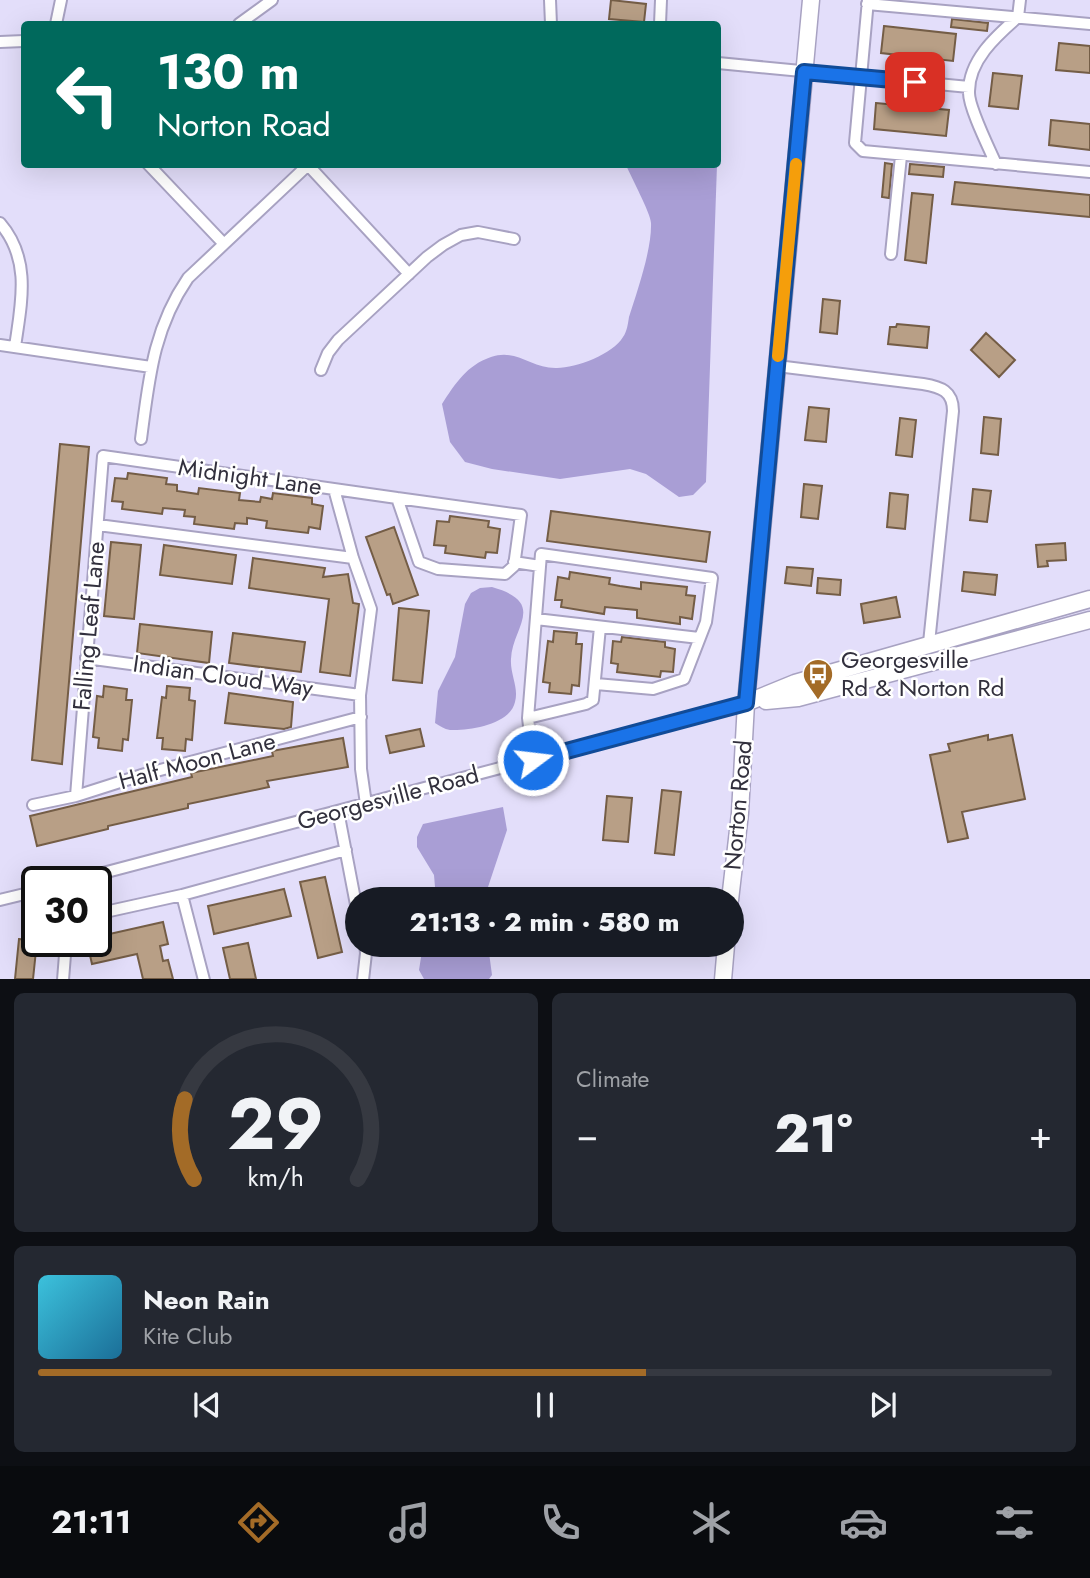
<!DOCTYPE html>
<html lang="en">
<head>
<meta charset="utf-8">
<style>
	body { margin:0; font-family:Jost,sans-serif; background:#242831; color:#f1f3f6; height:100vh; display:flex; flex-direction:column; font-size:26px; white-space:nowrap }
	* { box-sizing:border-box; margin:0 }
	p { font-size:23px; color:#9ea1a6 }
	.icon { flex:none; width:38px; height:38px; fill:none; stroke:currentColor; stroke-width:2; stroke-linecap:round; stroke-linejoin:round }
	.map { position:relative; height:979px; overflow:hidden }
	.details { display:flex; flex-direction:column; gap:14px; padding:14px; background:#0d0f14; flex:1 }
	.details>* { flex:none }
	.guide { position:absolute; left:21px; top:21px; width:700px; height:147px; border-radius:7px; box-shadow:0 7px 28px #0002; background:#00695c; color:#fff; overflow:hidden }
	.speed { position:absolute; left:21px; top:866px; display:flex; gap:14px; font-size:35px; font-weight:700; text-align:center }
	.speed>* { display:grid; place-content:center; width:91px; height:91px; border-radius:50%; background:#171b24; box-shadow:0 7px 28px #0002; line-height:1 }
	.speed .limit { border:4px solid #111; border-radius:10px; background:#fff; color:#111 }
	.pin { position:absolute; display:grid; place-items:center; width:60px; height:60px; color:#fff; margin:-30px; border-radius:14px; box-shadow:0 4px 10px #0006 }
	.me { position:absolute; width:77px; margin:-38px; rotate:75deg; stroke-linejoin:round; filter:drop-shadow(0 0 5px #0008) }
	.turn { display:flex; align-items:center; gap:24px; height:147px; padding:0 21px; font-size:32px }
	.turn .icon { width:91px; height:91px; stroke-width:2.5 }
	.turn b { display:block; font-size:49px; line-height:60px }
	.big { font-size:52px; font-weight:800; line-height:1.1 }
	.details .card { flex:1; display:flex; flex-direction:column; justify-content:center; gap:10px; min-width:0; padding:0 24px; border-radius:10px; background:#242831 }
	.details .dial { align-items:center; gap:0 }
	.dial svg { height:182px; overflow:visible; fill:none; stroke:#363941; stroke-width:7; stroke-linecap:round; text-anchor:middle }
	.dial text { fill:#f1f3f6; stroke:none }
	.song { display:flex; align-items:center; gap:21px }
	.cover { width:84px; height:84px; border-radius:10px; background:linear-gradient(135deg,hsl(190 70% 55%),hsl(200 70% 35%)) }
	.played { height:7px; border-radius:4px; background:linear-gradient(90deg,#a36b27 60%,#363941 60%) }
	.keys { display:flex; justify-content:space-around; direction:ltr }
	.heat { display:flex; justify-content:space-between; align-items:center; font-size:38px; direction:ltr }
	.details .tiles { flex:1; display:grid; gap:14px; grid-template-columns:1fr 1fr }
	.card:last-child { grid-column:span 2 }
	.trip { position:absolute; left:345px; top:887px; width:399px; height:70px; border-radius:35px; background:#171b24; box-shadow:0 7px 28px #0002; font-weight:800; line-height:70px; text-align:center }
	.dock { display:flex; height:112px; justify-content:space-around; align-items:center; background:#090b0e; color:#9ea1a6 }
	.dock .icon { width:49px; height:49px }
	.dock .current { color:#a36b27 }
	.dock b { font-size:32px; color:#f1f3f6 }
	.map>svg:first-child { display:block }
</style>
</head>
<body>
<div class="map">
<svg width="1090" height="980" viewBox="0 0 1090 980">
	<rect width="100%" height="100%" fill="#e3defa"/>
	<path fill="#a99ed5" d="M626 165H717L706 482 693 495 679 497 646 474 630 469 560 479 492 469 465 462 450 442 442 404C455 384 467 365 491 357 517 348 532 369 557 368 576 368 613 354 623 337 627 332 628 323 629 317 637 292 652 249 651 223 650 212 631 177 626 165Z
		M492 587C548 603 512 627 511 659 510 674 519 688 515 702 510 725 469 731 450 730 444 729 440 726 435 723L438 691 455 657 465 604 471 593 480 588Z
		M503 807 507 830 486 893 487 899H436L434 875 417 847V837L423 824Z
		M423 945H488L492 975 489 979H424L419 970Z"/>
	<path fill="#b89f86" stroke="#745d46" stroke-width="2" d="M611 0 646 4 644 22 609 19Z
		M952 19 988 23 987 31 951 27Z
		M884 26 956 34 953 61 881 53Z
		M1059 43 1090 46V73L1056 70Z
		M993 73 1022 76 1018 109 989 106Z
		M876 103 949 110 946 136 874 129Z
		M1051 120 1090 124V150L1049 145Z
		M885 163 892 164 889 198 882 197Z
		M910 164 944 167 943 177 909 174Z
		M955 182 1090 195V217L952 204Z
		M912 193 933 195 926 263 905 260Z
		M823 299 840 301 837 334 820 332Z
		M897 324 929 327 927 348 888 344 890 327H896Z
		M986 333 1015 360 999 377 971 350Z
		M809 407 829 409 826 442 805 440Z
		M984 417 1001 419 998 455 981 453Z
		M900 418 916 420 912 457 896 455Z
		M60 444 89 447 62 764 32 760Z
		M128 473 167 478 166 484 177 485V491L198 494 199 488 240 493 239 500 260 502 261 497 272 499 273 493 312 498V504L323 506 320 529 309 527 308 533 266 528 267 521 247 518V524L235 523 234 529 194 524 195 517 184 516 185 510 163 508 162 514 122 509 123 502 112 501 115 478 127 479Z
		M804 484 822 486 818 519 801 517Z
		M973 489 991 491 987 522 970 520Z
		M890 493 908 495 905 529 887 527Z
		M551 511 710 532 706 562 547 541Z
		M450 516 489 521 488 527 500 529 497 553 486 552 485 558 445 553 446 546 434 545 437 521 449 522Z
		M394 527 418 595 393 604 390 594 387 595 366 537Z
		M111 542 141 545 134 619 104 616Z
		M1065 543 1066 560 1047 561 1048 566 1038 567 1036 545Z
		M164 545 236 555 232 584 160 575Z
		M253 558 325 568 323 577 348 574 353 603 359 604 350 676 320 672 329 599 249 588Z
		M787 567 813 569 811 586 785 583Z
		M570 572 610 578 609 584 620 586 641 589V582L687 587 686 595 695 596 692 619 680 617V624L637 618V610L605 607 604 614 561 607 562 600H555L558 577 569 579Z
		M964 572 997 575 995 595 962 591Z
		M818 578 841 580 840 595 817 593Z
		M896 597 900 617 864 623 861 604Z
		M399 608 429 611 422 683 393 680Z
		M140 624 212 632 209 663 137 653Z
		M554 631 577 633 576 644H582L579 686 572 685 571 694 549 692 550 683 543 682 548 641 553 642Z
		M233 633 305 642 301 672 229 663Z
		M622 637 665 642V647L675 649 673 672 661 671 660 677 617 672 618 664 611 663 613 641 621 642Z
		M104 686 127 689 126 700H132L128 740 123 739 122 751 98 748 99 738 93 737 97 696 103 697Z
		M167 686 190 688 189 700 195 701 192 740 186 739 185 751 162 749 163 738H157L162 697 166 698Z
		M229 693 293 702 291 727 284 729 225 723Z
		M420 729 424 746 390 753 386 736Z
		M988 735V740L1012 735 1025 799 962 812 968 838 948 842 930 755 950 751 948 744Z
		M343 738 348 767 267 781 269 787 188 804V808L108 826V829L37 846 30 816 192 777 191 773 273 756 272 751Z
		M662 790 681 792 674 855 655 853Z
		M607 796 632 798 628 842 603 840Z
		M325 877 342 952 318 958 300 882Z
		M284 889 291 916 214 934 208 906Z
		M163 922 168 944 160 946 163 961 168 960 173 979H143L137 954 92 964 87 942H96V937Z
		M19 939 37 941 33 979H15Z
		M248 943 256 979H230L223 948Z"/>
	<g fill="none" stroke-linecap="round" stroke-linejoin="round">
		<g stroke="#a8a2c2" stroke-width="14">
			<path id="street" d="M550 0 551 24
				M868 0 855 143 863 151 1090 172
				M867 4 1090 24
				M56 24 61 0
				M239 24 272 0
				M660 24 661 0
				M0 42 24 41
				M718 63 969 87
				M148 164 224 244
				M996 164C989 148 969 108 969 93 968 61 996 36 1018 17L1020 0
				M308 165 409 274
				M0 223C32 260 21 304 15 347
				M891 254 901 156
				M0 345 151 367
				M777 366 923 384C941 387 953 391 953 411L929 643
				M321 370 328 353 338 340 427 257 443 245 461 235 478 232 514 239
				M141 439C149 379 153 329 188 278L309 164
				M334 489 353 558 371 609 360 695 361 769 366 804
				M397 498 521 515 514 566 505 574 438 569 419 562Z
				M98 525 353 558
				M514 562 540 566
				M536 619 699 638
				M86 658 360 695
				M528 718 586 704 593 700 600 627
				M533 759 528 718 541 554 712 578 706 622 684 679 653 689 596 684
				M76 796 103 456 397 498
				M33 805 76 796 145 774 361 717
				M338 811 357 910
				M69 882 746 703
				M182 895 204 980
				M0 900 37 891
				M96 914 182 895 346 850
				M63 980 66 942
				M363 980 366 953 365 945"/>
		</g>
		<g stroke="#a8a2c2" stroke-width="19">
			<path id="secondary" d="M766 701 798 698 1090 620
				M746 703 795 683 1090 599
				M730 900 740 813 746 703 811 0
				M723 980 726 945"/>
		</g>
		<use href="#street" stroke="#fff" stroke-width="10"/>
		<use href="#secondary" stroke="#fff" stroke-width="16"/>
	</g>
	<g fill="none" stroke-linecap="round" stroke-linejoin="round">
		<g stroke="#114b97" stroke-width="18">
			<path id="route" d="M533 760 746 703 804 72 915 82"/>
		</g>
		<use href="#route" stroke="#1a73e8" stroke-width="12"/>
		<path stroke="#f59e0b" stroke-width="12" d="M778 356 796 164"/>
	</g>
	<defs>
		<g id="bus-pin" transform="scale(1.575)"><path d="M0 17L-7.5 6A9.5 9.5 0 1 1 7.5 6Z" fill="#a36b27" stroke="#fff"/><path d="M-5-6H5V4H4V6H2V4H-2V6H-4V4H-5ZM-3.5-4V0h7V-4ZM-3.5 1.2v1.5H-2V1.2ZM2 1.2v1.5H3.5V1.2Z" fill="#fff"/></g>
	</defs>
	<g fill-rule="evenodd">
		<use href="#bus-pin" x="818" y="674"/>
	</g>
	<g text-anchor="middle" stroke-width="5" stroke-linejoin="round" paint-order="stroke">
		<g font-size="24" fill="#32303d" stroke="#fff">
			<text transform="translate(250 477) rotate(8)" y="8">Midnight Lane</text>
			<text transform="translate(89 626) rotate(-85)" y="8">Falling Leaf Lane</text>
			<text transform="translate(223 676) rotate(8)" y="8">Indian Cloud Way</text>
			<text transform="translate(197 761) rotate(-15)" y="8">Half Moon Lane</text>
			<text transform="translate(388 798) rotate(-15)" y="8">Georgesville Road</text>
			<text transform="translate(738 805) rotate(-85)" y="8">Norton Road</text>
		</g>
		<g font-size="24" fill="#32303d" stroke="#fff" text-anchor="start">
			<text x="841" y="668">Georgesville<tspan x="841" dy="28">Rd &amp; Norton Rd</tspan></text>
		</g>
	</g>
</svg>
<div class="speed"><div class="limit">30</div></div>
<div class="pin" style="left:915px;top:82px;background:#d93025"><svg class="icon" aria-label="arrive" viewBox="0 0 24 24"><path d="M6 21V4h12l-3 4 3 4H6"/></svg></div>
<svg class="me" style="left:533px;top:760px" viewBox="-20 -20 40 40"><circle r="17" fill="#1a73e8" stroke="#fff" stroke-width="3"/><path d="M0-11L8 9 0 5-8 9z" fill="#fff"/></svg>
<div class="trip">21:13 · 2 min · 580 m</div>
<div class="guide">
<div class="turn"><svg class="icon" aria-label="left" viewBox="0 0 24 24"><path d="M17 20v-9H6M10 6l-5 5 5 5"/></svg><div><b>130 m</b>Norton Road</div></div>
</div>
</div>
<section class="details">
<div class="tiles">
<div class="card dial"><svg viewBox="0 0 100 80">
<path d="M14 69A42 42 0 1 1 86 69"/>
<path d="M14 69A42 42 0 0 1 10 34" stroke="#a36b27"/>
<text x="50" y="56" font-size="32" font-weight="700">29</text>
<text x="50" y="72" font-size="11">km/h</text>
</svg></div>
<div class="card"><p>Climate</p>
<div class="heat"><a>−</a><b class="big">21°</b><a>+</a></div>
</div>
<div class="card">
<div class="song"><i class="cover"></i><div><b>Neon Rain</b><p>Kite Club</p></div></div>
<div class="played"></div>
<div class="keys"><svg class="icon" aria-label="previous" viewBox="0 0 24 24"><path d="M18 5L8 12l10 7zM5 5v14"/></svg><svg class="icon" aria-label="pause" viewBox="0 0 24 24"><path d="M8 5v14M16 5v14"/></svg><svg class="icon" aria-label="next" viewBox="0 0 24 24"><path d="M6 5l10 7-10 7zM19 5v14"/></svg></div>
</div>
</div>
</section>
<nav class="dock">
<b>21:11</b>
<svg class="icon current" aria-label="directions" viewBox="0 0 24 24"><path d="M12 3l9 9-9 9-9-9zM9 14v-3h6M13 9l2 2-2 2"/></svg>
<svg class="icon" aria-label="music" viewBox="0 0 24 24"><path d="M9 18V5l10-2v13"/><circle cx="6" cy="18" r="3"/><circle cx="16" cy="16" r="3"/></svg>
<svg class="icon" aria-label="phone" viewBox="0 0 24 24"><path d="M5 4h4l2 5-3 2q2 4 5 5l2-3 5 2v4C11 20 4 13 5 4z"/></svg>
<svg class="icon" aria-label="climate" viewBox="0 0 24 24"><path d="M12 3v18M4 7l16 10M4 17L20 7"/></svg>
<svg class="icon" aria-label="car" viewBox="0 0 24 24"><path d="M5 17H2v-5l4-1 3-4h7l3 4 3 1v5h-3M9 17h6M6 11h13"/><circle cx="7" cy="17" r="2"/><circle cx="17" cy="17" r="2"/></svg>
<svg class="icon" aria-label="filters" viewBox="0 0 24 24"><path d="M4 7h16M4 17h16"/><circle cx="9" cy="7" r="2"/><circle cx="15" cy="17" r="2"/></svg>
</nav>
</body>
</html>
